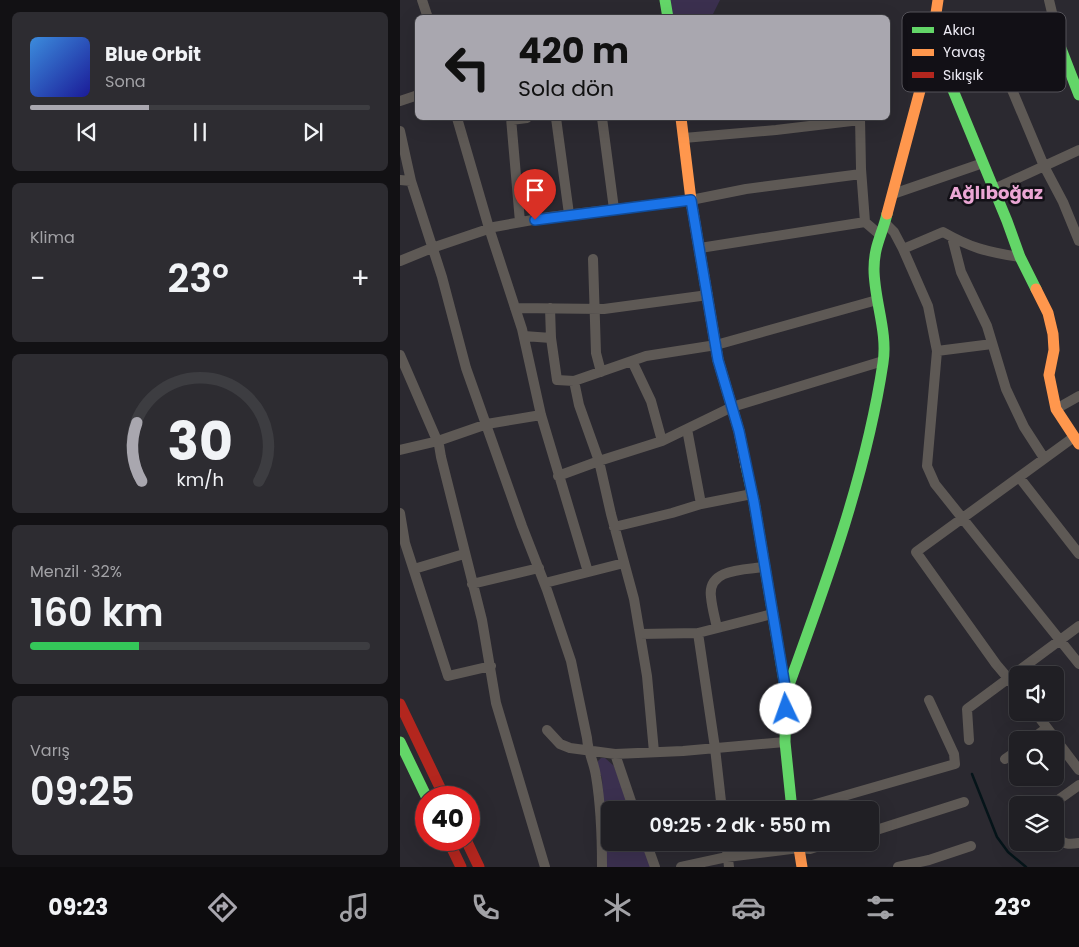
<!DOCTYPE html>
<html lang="tr">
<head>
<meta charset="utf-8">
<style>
	body { margin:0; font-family:Poppins,sans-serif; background:#2d2c31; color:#f1f3f6; height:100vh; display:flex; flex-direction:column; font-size:19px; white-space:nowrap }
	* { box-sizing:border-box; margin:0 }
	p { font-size:16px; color:#a2a2a6 }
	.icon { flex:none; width:28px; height:28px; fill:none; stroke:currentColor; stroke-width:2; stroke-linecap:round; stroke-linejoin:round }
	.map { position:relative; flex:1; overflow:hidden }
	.panel { display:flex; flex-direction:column; gap:12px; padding:12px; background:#121114; width:400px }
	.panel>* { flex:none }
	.top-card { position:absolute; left:15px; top:15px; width:475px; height:105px; border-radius:8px; box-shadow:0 5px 20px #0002,0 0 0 1px #3d3d41; background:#a9a7af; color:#111; overflow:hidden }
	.buttons { position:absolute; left:609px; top:666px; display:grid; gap:10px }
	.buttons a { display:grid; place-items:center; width:55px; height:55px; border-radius:8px; background:#201f24; box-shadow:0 5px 20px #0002,0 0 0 1px #3d3d41; font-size:25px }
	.speed { position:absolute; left:15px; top:786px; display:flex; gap:10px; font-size:25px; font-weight:700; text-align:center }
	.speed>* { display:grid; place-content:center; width:65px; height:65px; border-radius:50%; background:#201f24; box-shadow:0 5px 20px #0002,0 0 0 1px #3d3d41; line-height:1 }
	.speed .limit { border:8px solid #d22; background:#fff; color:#111 }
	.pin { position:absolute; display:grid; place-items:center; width:42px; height:42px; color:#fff; margin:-51px -21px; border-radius:50% 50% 50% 0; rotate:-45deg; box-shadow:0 0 5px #0007 }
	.pin .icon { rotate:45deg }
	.me { position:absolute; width:55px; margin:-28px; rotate:357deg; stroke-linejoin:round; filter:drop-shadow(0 0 4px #0008) }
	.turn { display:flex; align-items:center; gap:18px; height:105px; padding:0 20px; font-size:22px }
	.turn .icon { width:65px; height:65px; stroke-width:2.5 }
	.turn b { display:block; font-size:35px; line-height:42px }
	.big { font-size:38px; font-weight:600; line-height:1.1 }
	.panel .widget { flex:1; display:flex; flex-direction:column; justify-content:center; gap:8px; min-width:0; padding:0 18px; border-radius:8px; background:#2d2c31 }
	.panel .dial { align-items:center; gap:0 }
	.dial svg { height:130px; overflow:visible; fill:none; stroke:#3d3d41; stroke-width:7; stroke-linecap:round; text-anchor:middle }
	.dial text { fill:#f1f3f6; stroke:none }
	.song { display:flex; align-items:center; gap:15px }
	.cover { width:60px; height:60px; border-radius:8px; background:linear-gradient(135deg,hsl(210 70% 55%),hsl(240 70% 35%)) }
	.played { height:5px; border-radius:2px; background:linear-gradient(90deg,#a9a7af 35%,#3d3d41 35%) }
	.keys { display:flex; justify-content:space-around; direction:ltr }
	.heat { display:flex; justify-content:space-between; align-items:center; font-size:28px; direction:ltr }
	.charge { height:8px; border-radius:4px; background:linear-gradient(90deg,#34c759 32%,#3d3d41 0) }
	.trip { position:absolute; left:201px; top:801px; width:278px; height:50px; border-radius:8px; background:#201f24; box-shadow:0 5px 20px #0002,0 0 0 1px #3d3d41; font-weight:600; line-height:50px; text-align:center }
	.menu { display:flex; height:80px; justify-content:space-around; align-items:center; background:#0d0c0e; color:#a2a2a6 }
	.menu .icon { width:35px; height:35px }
	.menu .on { color:#a9a7af }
	.menu b { font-size:22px; color:#f1f3f6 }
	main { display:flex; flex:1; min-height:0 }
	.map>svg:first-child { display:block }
</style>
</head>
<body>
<main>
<section class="panel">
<div class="widget">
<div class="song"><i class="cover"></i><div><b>Blue Orbit</b><p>Sona</p></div></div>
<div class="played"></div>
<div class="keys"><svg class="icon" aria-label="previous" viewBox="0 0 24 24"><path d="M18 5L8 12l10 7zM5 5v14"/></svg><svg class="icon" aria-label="pause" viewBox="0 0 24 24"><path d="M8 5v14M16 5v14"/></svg><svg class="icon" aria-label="next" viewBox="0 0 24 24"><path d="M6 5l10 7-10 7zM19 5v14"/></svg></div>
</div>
<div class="widget"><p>Klima</p>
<div class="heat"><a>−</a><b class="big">23°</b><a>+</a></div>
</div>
<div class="widget dial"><svg viewBox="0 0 100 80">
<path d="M14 69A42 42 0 1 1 86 69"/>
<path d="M14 69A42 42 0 0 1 11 33" stroke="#a9a7af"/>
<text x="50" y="56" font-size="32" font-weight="700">30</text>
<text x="50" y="72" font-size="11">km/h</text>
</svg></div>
<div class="widget"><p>Menzil · 32%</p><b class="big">160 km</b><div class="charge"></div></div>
<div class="widget"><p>Varış</p><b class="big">09:25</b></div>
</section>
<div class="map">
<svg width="679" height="867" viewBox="0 0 679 867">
	<rect width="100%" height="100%" fill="#2b2930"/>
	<path fill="#3b304f" d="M269 0H320L311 18 271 17Z
		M201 758H205L214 766 230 810H210V842L242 843 251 867H206L202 778 198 767V761Z"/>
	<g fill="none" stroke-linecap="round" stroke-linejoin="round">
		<path stroke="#051419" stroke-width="2.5" d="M572 774 597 837 608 852 626 867"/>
		<path stroke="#5e5955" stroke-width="10" d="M22 0 28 18
			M649 0 660 46
			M600 61 644 166 663 202 679 241
			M0 101 18 95
			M57 118 89 228 122 329 141 415 188 572
			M111 118 120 222
			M156 118 169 214
			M202 118 214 209
			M460 118 461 169 465 222
			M111 120 127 118
			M0 131 11 181 42 277 66 368 122 526 147 590 171 661 187 738C188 753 194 762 196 776 201 806 202 837 202 867
			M284 138 376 130 460 120
			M0 180 11 181
			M594 189 679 150
			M493 194 583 163
			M485 223 494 232 503 249 528 306 537 351 527 466 535 484 679 664
			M552 237 561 272 587 326 606 389 624 427 644 458
			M300 248 465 222 479 234
			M503 249 543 232C571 248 587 252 620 257
			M193 259 196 353 201 372
			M0 261 32 248 94 227 149 217 291 200 346 189 461 174
			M115 308 204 309 308 295
			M150 308 151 338 157 380 174 381 246 356 316 345 477 300
			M124 336 151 338
			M537 351 592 344
			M0 355 39 445 41 457 82 620 96 703 145 867
			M232 361 251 401 262 441
			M174 381 179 405 199 461 211 514 234 599 247 676 254 752
			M656 409 679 396
			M287 429 301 504
			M0 450 38 441 87 424 141 415
			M158 476 199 461 262 441 332 407 483 361
			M619 477 679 554
			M0 513 5 543 48 676 91 666
			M214 527 272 513 301 504 352 494
			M14 569 64 554
			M145 583 224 563
			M72 584 139 568
			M317 628C315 618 312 608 311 597 307 568 345 570 364 567
			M298 633 315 748 322 810
			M240 634 298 633 372 614
			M618 690 596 664 516 552 674 437
			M635 712 679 770
			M147 730 160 744 170 748 215 754 283 751 385 742
			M569 740 567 709 679 626
			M630 740 647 728
			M215 754 234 810
			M605 759 618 750
			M651 805 679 785
			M395 810 555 764 554 754 529 700
			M470 832 564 802
			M655 837C664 844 668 845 679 843
			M246 842 255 867
			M326 842 329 867
			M281 867 327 857 399 848 410 849 432 842
			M498 867 529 860 571 846"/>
		<path stroke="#63d668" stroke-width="11" d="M265 0 268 18
			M525 73 548 78 607 221 620 257 636 289
			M548 78 642 47 660 46 679 95
			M346 466 354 502 386 693 385 742 392 810
			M386 693C425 586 466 476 483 363 488 332 474 300 474 269 474 246 482 235 487 214
			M0 742 27 798"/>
		<path stroke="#ff974d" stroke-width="11" d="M281 118 291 200 318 360 339 431 346 466
			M487 214 530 53 538 0
			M636 289 648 313 653 334 654 350 649 375 656 409 679 444
			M398 842 402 867"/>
		<path stroke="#b3261e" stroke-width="11" d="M0 704 45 798
			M48 840 61 867
			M66 840 79 867"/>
	</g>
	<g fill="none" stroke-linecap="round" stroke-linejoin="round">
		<g stroke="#114b97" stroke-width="12">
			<path id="route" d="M135 220 291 200 318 360 339 431 354 502 386 692V709"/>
		</g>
		<use href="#route" stroke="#1a73e8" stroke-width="9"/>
	</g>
	<g text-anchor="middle" stroke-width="5" stroke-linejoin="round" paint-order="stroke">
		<g font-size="18" font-weight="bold" fill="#eba6d4" stroke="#121016">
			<text x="596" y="199">Ağlıboğaz</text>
		</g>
	</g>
	<rect x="502" y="12" width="164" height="80" rx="8" fill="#121016" stroke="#545259" stroke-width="1"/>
	<rect x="512" y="27" width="22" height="6" fill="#63d668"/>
	<rect x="512" y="49" width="22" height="7" fill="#ff974d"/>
	<rect x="512" y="72" width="22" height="6" fill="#b3261e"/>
	<g font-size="14" fill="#edebf4">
		<text x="543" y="35">Akıcı</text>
		<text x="543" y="57">Yavaş</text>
		<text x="543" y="80">Sıkışık</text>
	</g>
</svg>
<div class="buttons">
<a><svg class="icon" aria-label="sound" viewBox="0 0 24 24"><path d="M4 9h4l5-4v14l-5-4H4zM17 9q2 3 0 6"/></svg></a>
<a><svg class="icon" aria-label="search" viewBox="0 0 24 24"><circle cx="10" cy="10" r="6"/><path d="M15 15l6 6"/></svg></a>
<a><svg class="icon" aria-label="layers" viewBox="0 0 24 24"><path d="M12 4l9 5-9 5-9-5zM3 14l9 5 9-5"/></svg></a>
</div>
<div class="speed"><div class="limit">40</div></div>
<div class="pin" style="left:135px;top:220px;background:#d93025"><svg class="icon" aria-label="arrive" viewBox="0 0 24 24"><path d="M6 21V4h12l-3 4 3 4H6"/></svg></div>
<svg class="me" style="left:386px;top:709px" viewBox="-20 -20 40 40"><circle r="19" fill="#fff"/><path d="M0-13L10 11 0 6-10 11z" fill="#1a73e8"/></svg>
<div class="trip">09:25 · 2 dk · 550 m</div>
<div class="top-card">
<div class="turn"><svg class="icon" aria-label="left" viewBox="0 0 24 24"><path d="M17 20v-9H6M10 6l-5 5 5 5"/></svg><div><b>420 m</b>Sola dön</div></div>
</div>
</div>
</main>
<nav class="menu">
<b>09:23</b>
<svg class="icon on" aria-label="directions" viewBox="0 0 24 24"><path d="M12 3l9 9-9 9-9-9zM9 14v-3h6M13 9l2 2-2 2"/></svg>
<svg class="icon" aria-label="music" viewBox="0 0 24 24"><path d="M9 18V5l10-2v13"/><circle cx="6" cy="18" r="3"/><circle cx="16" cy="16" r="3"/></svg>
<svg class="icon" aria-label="phone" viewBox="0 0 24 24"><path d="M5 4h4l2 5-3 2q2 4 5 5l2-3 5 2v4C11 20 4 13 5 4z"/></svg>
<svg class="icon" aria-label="climate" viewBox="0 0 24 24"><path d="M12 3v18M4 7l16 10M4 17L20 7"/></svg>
<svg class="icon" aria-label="car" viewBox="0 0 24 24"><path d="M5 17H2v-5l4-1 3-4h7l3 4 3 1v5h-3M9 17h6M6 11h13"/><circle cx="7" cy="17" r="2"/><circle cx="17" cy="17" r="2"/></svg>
<svg class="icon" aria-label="filters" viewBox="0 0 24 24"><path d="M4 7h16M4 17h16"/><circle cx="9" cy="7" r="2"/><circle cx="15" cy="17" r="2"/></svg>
<b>23°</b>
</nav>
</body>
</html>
